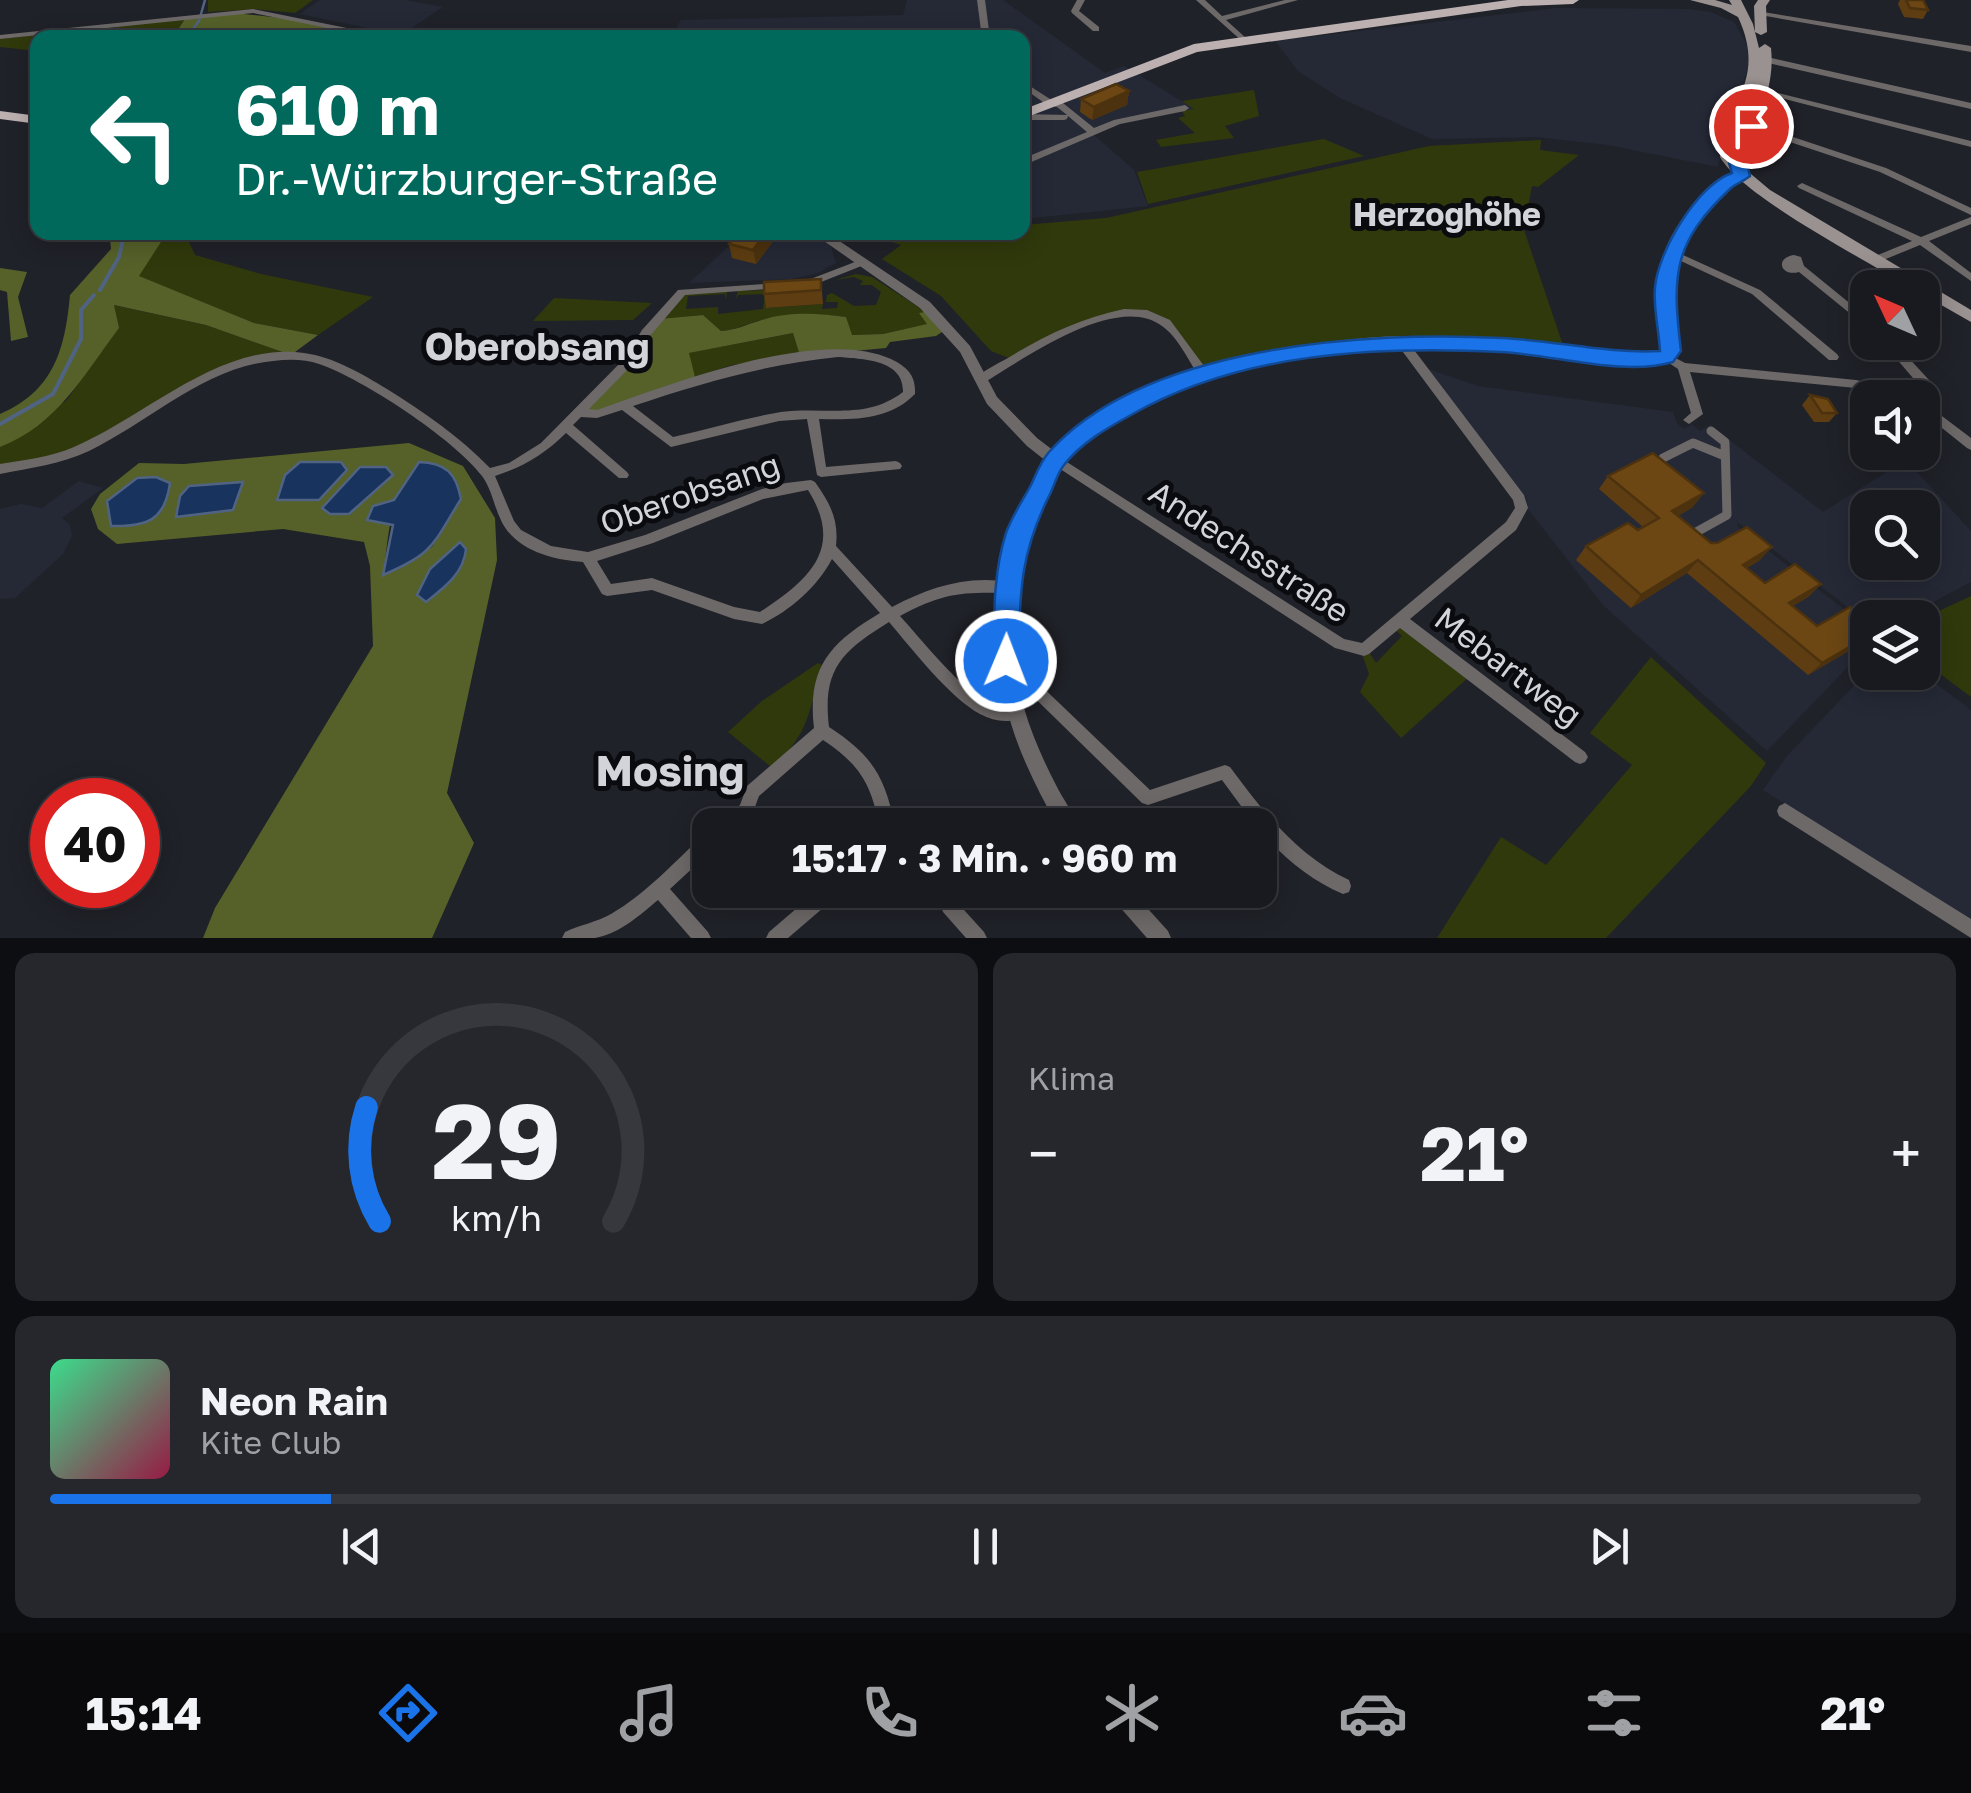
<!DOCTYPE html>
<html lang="de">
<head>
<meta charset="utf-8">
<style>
	body { margin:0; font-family:"Golos Text",sans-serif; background:#25272c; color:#f1f3f6; height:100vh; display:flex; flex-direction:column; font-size:38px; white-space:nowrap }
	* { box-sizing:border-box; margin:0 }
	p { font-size:32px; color:#9fa1a4 }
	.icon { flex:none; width:55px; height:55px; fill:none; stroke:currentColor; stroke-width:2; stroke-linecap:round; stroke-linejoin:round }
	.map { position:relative; height:938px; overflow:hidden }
	.panel { display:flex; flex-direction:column; gap:15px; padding:15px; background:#0d0e11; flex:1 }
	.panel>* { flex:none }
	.guide { position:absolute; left:30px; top:30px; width:1000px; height:210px; border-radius:20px; box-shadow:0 5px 25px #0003,0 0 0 2px #36383d; background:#00695c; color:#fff; overflow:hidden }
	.needle { width:65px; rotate:314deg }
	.controls { position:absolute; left:1850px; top:270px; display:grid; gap:20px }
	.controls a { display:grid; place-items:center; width:90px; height:90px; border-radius:20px; background:#181a1f; box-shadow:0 5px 25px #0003,0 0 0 2px #36383d; font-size:50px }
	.speed { position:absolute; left:30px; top:778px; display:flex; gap:20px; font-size:50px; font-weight:700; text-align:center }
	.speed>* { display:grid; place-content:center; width:130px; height:130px; border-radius:50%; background:#181a1f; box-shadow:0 5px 25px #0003,0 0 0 2px #36383d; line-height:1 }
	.speed .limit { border:15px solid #d22; background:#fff; color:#111 }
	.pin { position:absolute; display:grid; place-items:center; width:85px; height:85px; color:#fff; margin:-42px; border:5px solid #fff; border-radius:50%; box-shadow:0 2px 10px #0007 }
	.me { position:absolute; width:110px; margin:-55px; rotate:1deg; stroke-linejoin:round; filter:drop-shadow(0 0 8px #0008) }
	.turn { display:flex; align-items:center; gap:35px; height:210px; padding:0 40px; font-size:45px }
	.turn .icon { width:130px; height:130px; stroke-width:2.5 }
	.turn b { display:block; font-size:70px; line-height:85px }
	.big { font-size:75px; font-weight:700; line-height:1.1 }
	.panel .card { flex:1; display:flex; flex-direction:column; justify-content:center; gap:15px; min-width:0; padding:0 35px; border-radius:20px; background:#25272c }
	.panel .dial { align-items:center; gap:0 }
	.dial svg { height:260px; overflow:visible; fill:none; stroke:#36383d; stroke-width:7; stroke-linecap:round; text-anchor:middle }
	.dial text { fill:#f1f3f6; stroke:none }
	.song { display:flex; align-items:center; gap:30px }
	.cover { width:120px; height:120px; border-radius:15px; background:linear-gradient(135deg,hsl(150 70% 55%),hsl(340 70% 35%)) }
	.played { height:10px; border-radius:5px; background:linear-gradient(90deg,#1a73e8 15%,#36383d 15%) }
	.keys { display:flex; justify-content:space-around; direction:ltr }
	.heat { display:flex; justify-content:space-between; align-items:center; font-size:55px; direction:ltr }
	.panel .tiles { flex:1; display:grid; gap:15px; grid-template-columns:1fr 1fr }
	.card:last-child { grid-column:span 2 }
	.trip { position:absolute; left:692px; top:808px; width:585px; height:100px; border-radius:20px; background:#181a1f; box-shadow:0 5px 25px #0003,0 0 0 2px #36383d; font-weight:700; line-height:100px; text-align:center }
	.menu { display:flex; height:160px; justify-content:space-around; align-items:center; background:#0a0a0c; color:#9fa1a4 }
	.menu .icon { width:70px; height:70px }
	.menu .current { color:#1a73e8 }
	.menu b { font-size:45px; color:#f1f3f6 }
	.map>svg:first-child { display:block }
</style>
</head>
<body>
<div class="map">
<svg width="1971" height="938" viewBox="0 0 1971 938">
	<rect width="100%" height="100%" fill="#202229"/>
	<path fill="#252936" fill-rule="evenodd" d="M320 0H405L443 7 401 35 300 14Z
		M907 0H1003L1105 73 1124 66 1195 109 1120 124 1094 135 1134 170 1148 206 1023 219 1022 38H670L681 20 903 15Z
		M1555 8 1688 9 1711 12 1734 22 1752 53 1718 167 1608 145 1536 137 1432 139 1340 98 1298 71 1275 41Z
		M743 233H842L830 244 836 263 818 273 792 279 689 283Z
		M1428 369 1478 386 1673 412 1677 423 1684 429 1692 424 1700 431 1710 425 1823 512 1906 460 1971 531V582L1905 617 1868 618 1867 622 1737 522 1738 527 1867 627V647L1767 751 1604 606 1527 508V499ZM1868 508H1922V562H1868Z
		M79 481 103 488 62 518 70 525 72 536 63 554 15 598 0 599V509L21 504 42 508Z
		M1867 672 1922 673 1971 710V921L1763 790 1786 757Z"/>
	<path fill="#30390b" d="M208 0H313L295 13 254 9 208 12Z
		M185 19 172 37H115V27L106 28 107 37 38 38 37 51 0 47V39Z
		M1254 90 1259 116 1225 126 1234 138 1161 147 1156 140 1195 133 1178 118 1185 116 1182 111 1194 109 1182 101Z
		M1324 139 1364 156 1148 204 1137 172Z
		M1541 140 1540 150 1579 155 1538 187 1532 186 1524 230 1565 351 1401 341 1331 348 1203 373C1192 358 1180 335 1166 323 1129 293 1049 340 1014 360L991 351 941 296 882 259 901 245 863 233 1022 232 1023 225 1106 218 1429 146Z
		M157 233H185L195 255 261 274 373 297 318 335 254 323 138 276 161 242Z
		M856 274 872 277 926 312 928 324 883 334 851 335 846 317C819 313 793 313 767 319 750 322 738 330 721 331L703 315 659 319 686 294 727 292 726 300 725 294 688 296 686 309 718 307V314L763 309 765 294 738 295 735 300 738 291 789 289 767 308 823 304 822 309 837 308 838 302H826L827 295 832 293 854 306 876 305 881 292 872 285H860L863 281 854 277 835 280Z
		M554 298 652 303 633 320 533 321Z
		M113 305 206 325 291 355C225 352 144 421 82 446 57 456 27 460 0 467V447L67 400 118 328Z
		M793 333 800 356 732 365 695 377 688 353Z
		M1971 596V697L1923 661 1922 619Z
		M1402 621 1471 675 1401 738 1360 692 1369 674 1361 651 1367 649 1376 663 1402 636 1393 628Z
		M1651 657 1766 763 1751 786 1606 938H1437L1501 837 1546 865 1632 765 1590 733Z
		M818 663 822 665C810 706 809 740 770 766L728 732 762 701Z"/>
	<path fill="#556129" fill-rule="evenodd" d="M234 13 291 19 378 37H263L235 30 230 37 172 38 185 19Z
		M97 233H157L161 242 139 276 254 323 318 335 291 355 206 325 114 305 119 328C83 376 57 425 0 447V414C54 391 65 349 70 295L111 249 110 239Z
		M0 268 27 272 18 297 28 337 11 341 7 292 0 290Z
		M931 311 948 328 936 336 890 342 886 348 800 356 793 333 689 353 695 377 597 412 584 408 644 348 659 319 703 315 721 331C736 330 745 325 759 321 786 311 818 313 846 317L852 335 883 334 927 324 919 313Z
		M409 443 463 466 495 518 497 560 447 793 474 843 432 938H203L215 908 373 646 370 566 364 542 283 529 117 544 98 529 91 509 100 494 139 463 184 464ZM403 488 461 499 432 547 383 573C388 547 388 509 403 488Z"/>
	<path fill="#18335d" stroke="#506382" stroke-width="2.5" d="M300 462H341L347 470 319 500H277L285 475Z
		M419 462C446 463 456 473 461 499 432 545 435 553 383 575L393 525 367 520 373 506 394 500Z
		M360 467H386L393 475 349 514H330L322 508Z
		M156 477 170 483C165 521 146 527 111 526L107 501 137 478Z
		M243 482 233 510 176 517 180 496 189 486Z
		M460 542 466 549C464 573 444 588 426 602L417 595 430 569Z"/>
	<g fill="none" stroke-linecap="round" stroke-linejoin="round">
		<path stroke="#506382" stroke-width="2.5" d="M186 38 199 21 205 0
			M124 237 125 232"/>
		<path stroke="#506382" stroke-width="4" d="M100 290 119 257 124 235
			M0 424 53 394 81 339V310L94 295"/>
		<path stroke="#6e6969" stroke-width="9" d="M1663 458 1693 443 1725 456
			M1691 535 1727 515 1725 442 1711 431"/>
		<path fill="#6e6969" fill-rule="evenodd" d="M977 0H985L990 38H982Z
			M1077 0H1085L1079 11 1099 27V31H1093L1072 13 1071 11Z
			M1196 0H1205L1222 16 1285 0H1298L1226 20 1246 38V42H1243Z
			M253 9 396 38H377L253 13 0 39V35Z
			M1757 11 1971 46V52L1760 15 1756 13Z
			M1767 57 1971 103V109L1764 62 1763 60Z
			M1022 81 1053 101 1063 103 1094 128 1114 120 1185 105 1189 108 1185 111 1120 124 1022 166V159L1087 132 1068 116 1067 119 1064 120H1022V114L1067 115 1057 107 1047 105 1022 87Z
			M1762 89 1971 141V147L1762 93Z
			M1751 123 1886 168 1971 208V215L1880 172 1748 128V124Z
			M1802 183 1921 237 1971 217V224L1929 241 1971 273V281L1920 245 1881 261H1873V257L1912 241 1799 188 1797 186Z
			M1672 250 1760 290 1837 354 1839 357 1837 360H1829L1752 294 1668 255V251Z
			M1794 255 1801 257 1804 266 1868 318V328L1799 272C1781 277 1774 258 1794 255Z
			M860 260 864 261V265L811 286H803L802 284 803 282Z
			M777 283 782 286 781 288 685 295 650 336 633 364 589 409 597 410C670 385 818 326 891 359 907 367 916 375 915 394 890 420 854 420 819 419L826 467 896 461 900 463 902 466 900 469 821 477 817 475 807 419 779 421 671 447 622 410 597 418 581 417 573 425 627 472 629 475 627 478H619L566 433C545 454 523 467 495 476L514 521 521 530 551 546 588 552 645 535 762 489 786 483 811 480 815 482C830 503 839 520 836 546L892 607C930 587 970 574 1013 583L1015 587 1013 591 1008 593C960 592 943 593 900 616 921 639 967 697 995 706 1003 709 1011 707 1019 709L1021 714 1019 719C1006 723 993 721 980 714 950 698 912 649 889 622 842 651 822 669 829 727 872 755 884 775 895 825H879C871 783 859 764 823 740L759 796 752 815 741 825H721L723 820 740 805 747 786 814 728C807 667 830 643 880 613L832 559C817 587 791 610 762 624L734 619 652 590 607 596 602 594 583 562C552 560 513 550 500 518 494 505 491 488 482 476 454 439 363 379 319 364 305 359 289 359 273 361 205 367 149 422 89 451 61 464 30 468 0 474V464C25 460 51 457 74 447 145 417 221 341 304 353 334 357 362 374 387 389 424 412 460 437 490 468L509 463 541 443 625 358 642 330 678 290ZM838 357C862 359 904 359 903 392 865 421 825 406 781 412 745 418 709 429 673 437L633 406C701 383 767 364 838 357ZM808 490C845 549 809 580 760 612L734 607 652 578 611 584 597 561 653 543 763 499Z
			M1124 309 1147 310 1170 320 1207 370 1209 373 1207 376H1199C1188 360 1178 337 1162 326 1117 292 1025 358 985 382L981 383 975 379C984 370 997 364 1008 358 1045 335 1082 318 1124 309Z
			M1401 337 1405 338 1524 495 1528 508 1516 530 1410 619 1585 752 1588 757 1585 762 1580 764 1575 762 1400 628 1369 654 1364 656 1335 648 1051 463 1049 460 1055 455 1059 457 1344 639 1362 643 1506 522 1515 508 1513 500 1397 344 1395 341 1397 338Z
			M1882 342H1894L1929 380 1931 383 1928 391 1914 395 1917 398H1893L1856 388 1690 372 1703 414 1689 424 1683 420 1691 413 1678 369 1660 357 1666 353 1685 363 1856 380 1898 390 1919 385Z
			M1922 401 1971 438V450L1967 448 1922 412Z
			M1006 655 1011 657 1150 790 1225 765 1230 767C1263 812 1298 856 1349 880L1351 886 1349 892 1343 894C1310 880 1284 858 1260 831V825H1255L1222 780 1148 805 1142 803 1001 665 999 661 1001 657Z
			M1785 803 1971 919V938L1779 816 1777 811 1779 806Z
			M710 833V852L670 889 708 932 711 938H691L658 900C640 915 619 934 595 938 585 938 573 938 562 938L565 932C580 925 597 922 611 914 646 894 674 862 704 835Z
			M818 890H839L837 896 788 938H766L769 932Z
			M949 898 955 900 984 932 987 938H966L943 912 941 906 943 900Z"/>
		<path fill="#6e6969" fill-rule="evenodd" d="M1741 173 1745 174V178C1707 197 1673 238 1670 281 1669 304 1677 328 1678 351L1671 360 1651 365C1568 357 1484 344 1401 346 1295 348 1136 378 1063 460 1041 484 1030 518 1023 549 1011 601 1010 657 1024 708 1032 735 1043 760 1056 785 1063 799 1072 811 1078 825H1057C1036 787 1016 748 1006 705 986 625 998 529 1046 461L1027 446 987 404 960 352 920 308 811 232H826L930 302 970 346 997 397 1037 438 1054 451C1063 443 1072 433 1082 425 1160 365 1304 339 1401 336 1484 335 1568 348 1651 355L1662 353 1664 350V342C1662 322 1656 300 1658 280 1662 235 1699 187 1741 173Z
			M1108 890H1131L1168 931 1171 938H1147L1111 897Z"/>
		<path fill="#9a9291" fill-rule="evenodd" d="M1690 0H1715L1732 5 1729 0H1741L1753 24 1759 48 1765 44 1771 48C1776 95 1751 125 1745 169L1770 190 1971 310V322L1922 294V288H1911C1866 260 1743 197 1720 157 1728 101 1767 79 1738 17L1721 8ZM1758 88 1734 154 1735 142Z
			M1758 0H1770L1766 6 1767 32 1761 35 1755 32 1754 6Z"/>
		<path fill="#bcb1b0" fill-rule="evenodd" d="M1508 0H1579L1573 4 1521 6 1197 52 1022 119V110L1194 44Z
			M0 111 38 116V124L0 119Z"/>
	</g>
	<path fill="#5d3d11" d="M1900 0H1923L1928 10 1923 19 1904 17 1898 4Z
		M1129 91 1127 105 1092 120 1080 112 1081 99Z
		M737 232H777V236L756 264 732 258 729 244Z
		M821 279 823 304 766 308 764 294Z
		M1810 395 1837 413 1829 422H1814L1802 405Z
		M1608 476 1693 507 1678 516 1711 543 1760 560 1747 568 1765 583 1821 584 1808 597 1793 606 1817 626 1864 642 1808 675 1687 573 1631 608 1576 560 1586 546 1643 527 1599 489Z"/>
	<path fill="#4c320e" d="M1129 91 1127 105 1092 120 1094 107Z
		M1026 137 1025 150 1022 152V139Z
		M766 232H777V236L756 264 753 250Z
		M1704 493 1693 507 1662 525 1672 511Z
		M1772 547 1760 560 1731 578 1743 565Z
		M1698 560 1687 573 1631 608 1641 595Z
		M1821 584 1808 597 1776 616 1789 603Z
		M1868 636V639L1864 642 1808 675 1822 663Z"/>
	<path fill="#6c4714" stroke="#4c320e" stroke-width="2.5" d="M1906 0H1923L1928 10 1910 8Z
		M1116 84 1129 91 1094 107 1081 99Z
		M737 232H766L753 250 729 244Z
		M821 279V290L764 294V282Z
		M1810 395 1828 399 1837 413H1822Z
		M1653 453 1704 493 1672 511 1711 543H1717L1747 527 1772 547 1743 565 1765 583 1795 564 1821 584 1789 603 1817 626 1850 607 1868 620V636L1822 663 1698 560 1641 595 1586 546 1628 523 1638 530 1659 518 1608 476Z"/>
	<path fill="#1a73e8" stroke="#114b97" stroke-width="2.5" d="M1745 123 1760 126 1747 163 1750 176C1744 181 1737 183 1731 188 1672 243 1672 276 1681 351L1673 362C1623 377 1552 354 1500 352 1376 346 1241 352 1131 415 1107 428 1081 443 1064 465 1058 472 1055 483 1051 492 1019 555 1020 592 1019 661L1015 669 1006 672 997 669 993 661C994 619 993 573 1006 533 1012 516 1023 500 1031 485 1036 474 1041 461 1049 452 1145 345 1367 331 1501 338 1554 340 1607 354 1660 351 1659 330 1653 308 1655 287 1658 252 1697 185 1732 173L1729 163Z"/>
	<g text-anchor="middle" stroke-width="10" stroke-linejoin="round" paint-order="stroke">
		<g font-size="32" font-weight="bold" fill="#d3d4da" stroke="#0a0b0f">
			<text x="1447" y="226">Herzoghöhe</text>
		</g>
		<g font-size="32" fill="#d3d4da" stroke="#0a0b0f">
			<text transform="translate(690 494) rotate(-19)" y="11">Oberobsang</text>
			<text transform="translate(1249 552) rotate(33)" y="11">Andechsstraße</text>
			<text transform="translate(1508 667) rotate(37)" y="11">Mebartweg</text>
		</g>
		<g font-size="38" font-weight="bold" fill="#d3d4da" stroke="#0a0b0f">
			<text x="537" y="360">Oberobsang</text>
		</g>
		<g font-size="42" font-weight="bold" fill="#d3d4da" stroke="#0a0b0f">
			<text x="670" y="786">Mosing</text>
		</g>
	</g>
</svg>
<div class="controls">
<a><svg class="needle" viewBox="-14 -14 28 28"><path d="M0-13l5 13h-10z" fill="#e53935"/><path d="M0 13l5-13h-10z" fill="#9fa1a4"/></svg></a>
<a><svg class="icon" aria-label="sound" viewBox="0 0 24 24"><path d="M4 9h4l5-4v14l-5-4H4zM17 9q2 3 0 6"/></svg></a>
<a><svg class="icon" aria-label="search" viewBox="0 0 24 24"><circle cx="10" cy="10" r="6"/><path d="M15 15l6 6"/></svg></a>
<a><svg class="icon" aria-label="layers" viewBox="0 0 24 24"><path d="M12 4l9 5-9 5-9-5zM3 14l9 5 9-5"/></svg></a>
</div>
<div class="speed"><div class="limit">40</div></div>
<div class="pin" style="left:1751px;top:126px;background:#d93025"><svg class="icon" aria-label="arrive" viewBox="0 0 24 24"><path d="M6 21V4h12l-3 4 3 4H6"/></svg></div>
<svg class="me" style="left:1006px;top:661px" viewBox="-20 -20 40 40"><circle r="17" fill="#1a73e8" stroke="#fff" stroke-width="3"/><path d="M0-11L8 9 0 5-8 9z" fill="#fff"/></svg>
<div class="trip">15:17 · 3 Min. · 960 m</div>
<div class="guide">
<div class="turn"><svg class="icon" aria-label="left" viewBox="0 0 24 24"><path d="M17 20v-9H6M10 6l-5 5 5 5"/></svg><div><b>610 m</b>Dr.-Würzburger-Straße</div></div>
</div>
</div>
<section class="panel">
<div class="tiles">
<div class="card dial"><svg viewBox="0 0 100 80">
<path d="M14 69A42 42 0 1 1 86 69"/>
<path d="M14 69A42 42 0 0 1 10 34" stroke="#1a73e8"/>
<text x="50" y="56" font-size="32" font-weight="700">29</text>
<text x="50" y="72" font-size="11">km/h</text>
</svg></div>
<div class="card"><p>Klima</p>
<div class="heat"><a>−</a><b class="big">21°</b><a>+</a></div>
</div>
<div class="card">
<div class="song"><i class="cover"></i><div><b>Neon Rain</b><p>Kite Club</p></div></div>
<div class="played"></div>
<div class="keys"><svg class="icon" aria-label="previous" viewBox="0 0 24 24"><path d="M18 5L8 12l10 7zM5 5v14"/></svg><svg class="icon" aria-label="pause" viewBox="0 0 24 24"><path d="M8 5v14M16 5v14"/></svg><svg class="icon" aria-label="next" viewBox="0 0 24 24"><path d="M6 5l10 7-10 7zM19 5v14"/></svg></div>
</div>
</div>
</section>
<nav class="menu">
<b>15:14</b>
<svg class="icon current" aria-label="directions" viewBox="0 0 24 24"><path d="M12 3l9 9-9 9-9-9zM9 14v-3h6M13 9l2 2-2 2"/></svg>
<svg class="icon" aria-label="music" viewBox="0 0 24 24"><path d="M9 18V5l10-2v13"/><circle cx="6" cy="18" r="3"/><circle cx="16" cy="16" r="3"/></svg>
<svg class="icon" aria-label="phone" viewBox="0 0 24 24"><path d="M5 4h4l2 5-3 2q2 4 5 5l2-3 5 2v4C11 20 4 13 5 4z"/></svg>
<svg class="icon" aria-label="climate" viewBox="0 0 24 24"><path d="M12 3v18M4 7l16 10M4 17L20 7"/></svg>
<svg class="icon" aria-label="car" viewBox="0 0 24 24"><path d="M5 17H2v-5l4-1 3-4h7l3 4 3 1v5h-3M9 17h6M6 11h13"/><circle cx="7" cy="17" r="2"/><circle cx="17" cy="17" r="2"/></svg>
<svg class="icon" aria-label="filters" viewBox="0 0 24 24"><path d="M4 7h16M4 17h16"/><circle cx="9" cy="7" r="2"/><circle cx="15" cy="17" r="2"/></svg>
<b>21°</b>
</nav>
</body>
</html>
